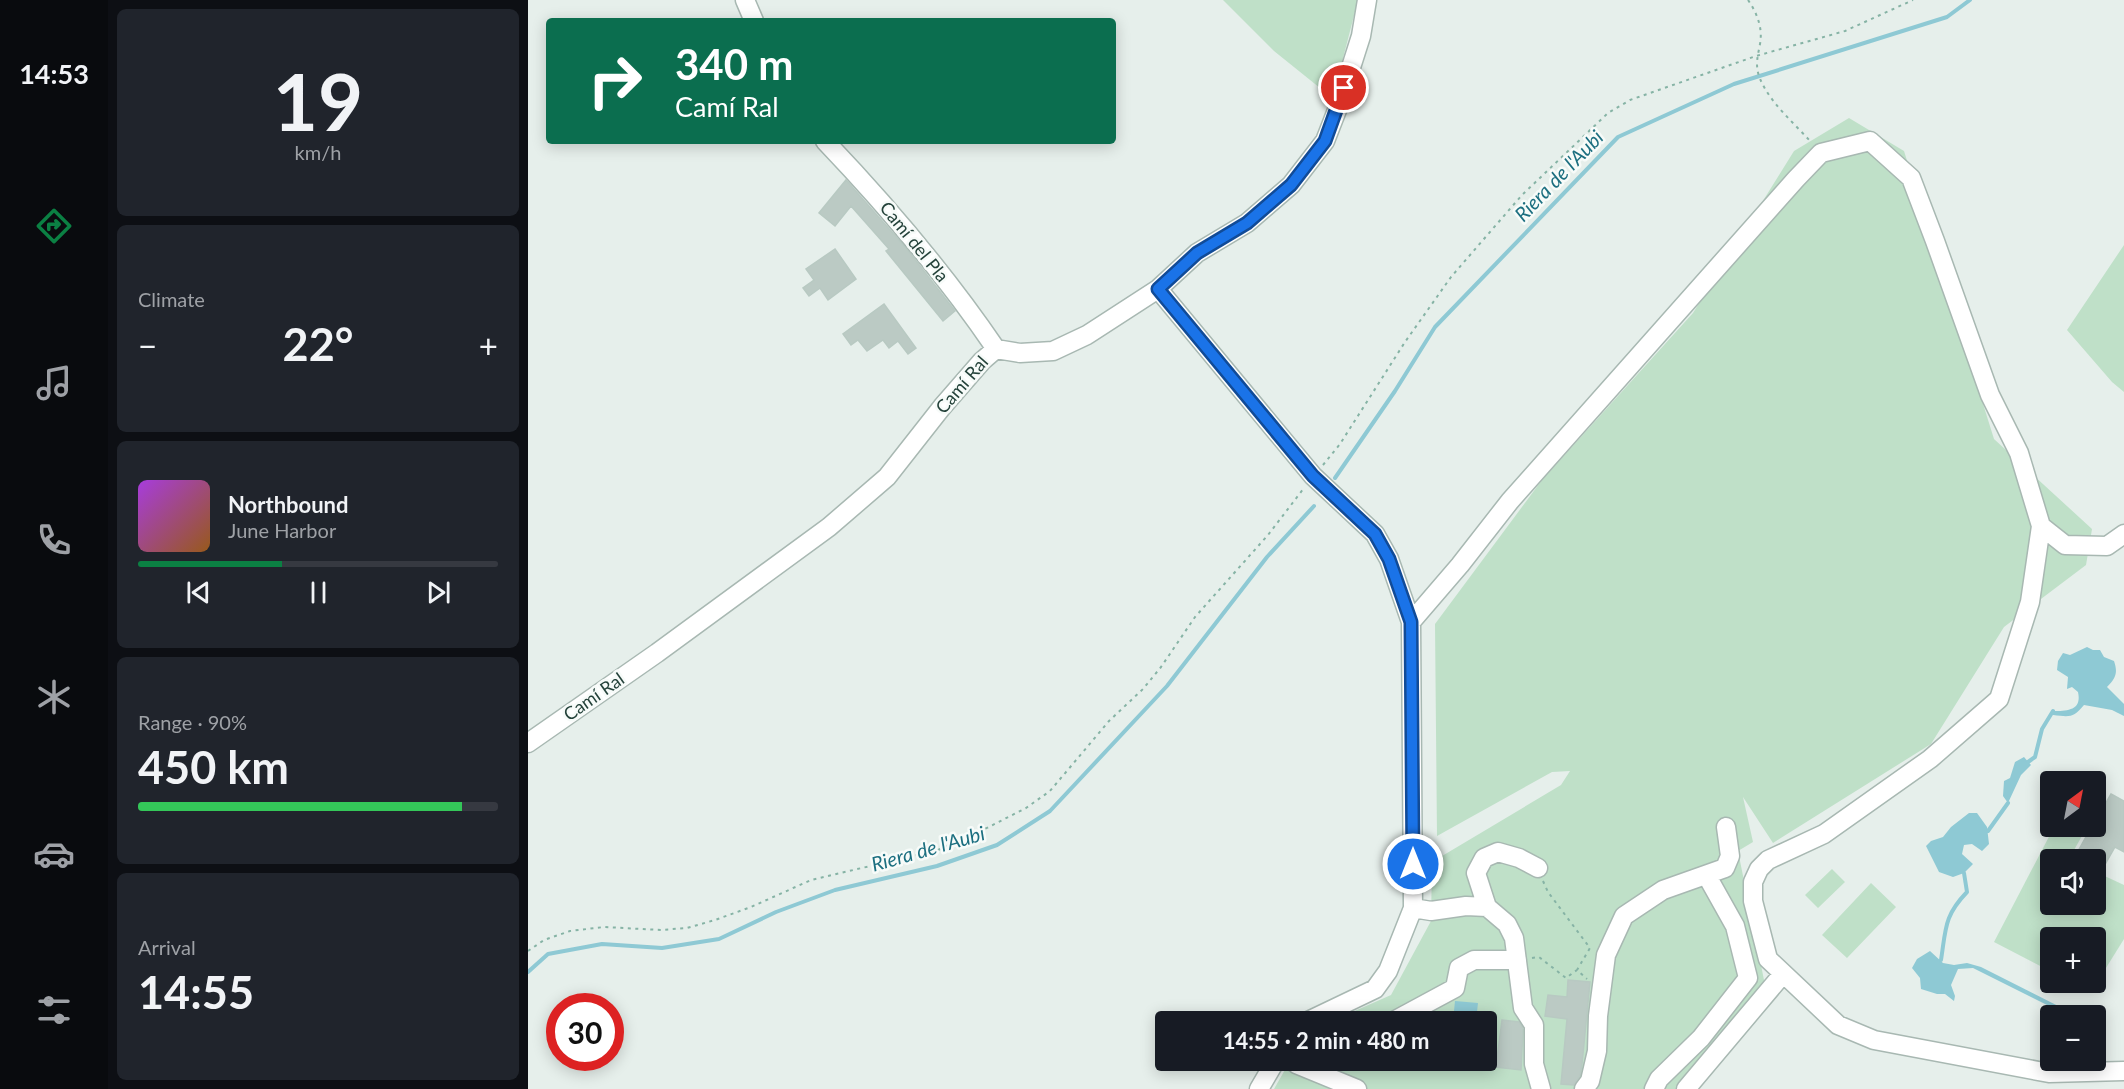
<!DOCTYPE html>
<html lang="en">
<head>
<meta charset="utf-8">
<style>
	body { margin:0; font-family:Lato,sans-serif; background:#20242c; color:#f1f3f6; height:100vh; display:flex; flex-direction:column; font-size:22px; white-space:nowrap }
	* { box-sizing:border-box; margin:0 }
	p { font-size:20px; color:#9ea1a6 }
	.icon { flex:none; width:33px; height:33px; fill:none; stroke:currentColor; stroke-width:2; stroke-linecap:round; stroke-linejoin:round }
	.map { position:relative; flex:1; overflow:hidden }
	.details { display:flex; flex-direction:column; gap:9px; padding:9px; background:#0d0f14; width:420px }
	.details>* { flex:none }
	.banner { position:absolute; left:18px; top:18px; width:570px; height:126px; border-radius:6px; box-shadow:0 3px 15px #0003; background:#0b6e4f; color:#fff; overflow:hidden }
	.needle { width:39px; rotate:32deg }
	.tools { position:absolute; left:1512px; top:771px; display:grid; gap:12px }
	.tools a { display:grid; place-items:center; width:66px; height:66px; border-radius:6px; background:#171b24; box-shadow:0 3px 15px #0003; font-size:30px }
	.speed { position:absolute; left:18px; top:993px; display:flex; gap:12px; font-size:30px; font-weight:700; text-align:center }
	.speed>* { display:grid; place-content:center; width:78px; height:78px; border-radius:50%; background:#171b24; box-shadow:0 3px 15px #0003; line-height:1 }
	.speed .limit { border:9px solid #d22; background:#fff; color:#111 }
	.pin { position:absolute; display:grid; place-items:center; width:51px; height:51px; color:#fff; margin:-26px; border:3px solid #fff; border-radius:50%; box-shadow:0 2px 6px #0007 }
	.me { position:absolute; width:66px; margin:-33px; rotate:0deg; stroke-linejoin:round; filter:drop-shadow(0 0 4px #0008) }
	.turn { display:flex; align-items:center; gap:21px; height:126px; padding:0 30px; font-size:27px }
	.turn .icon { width:78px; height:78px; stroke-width:2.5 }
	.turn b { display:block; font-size:42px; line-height:51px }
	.big { font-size:45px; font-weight:700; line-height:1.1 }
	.details .card { flex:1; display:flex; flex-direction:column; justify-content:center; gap:9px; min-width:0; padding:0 21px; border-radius:9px; background:#20242c }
	.details .dial { align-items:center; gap:0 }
	.dial b { font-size:78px; line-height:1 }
	.song { display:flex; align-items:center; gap:18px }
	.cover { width:72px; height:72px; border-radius:9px; background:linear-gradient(135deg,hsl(280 70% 55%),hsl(30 70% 35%)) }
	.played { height:6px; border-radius:3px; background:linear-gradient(90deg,#0b8043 40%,#363941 40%) }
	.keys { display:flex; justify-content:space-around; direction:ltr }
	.heat { display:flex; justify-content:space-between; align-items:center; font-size:33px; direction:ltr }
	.charge { height:9px; border-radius:4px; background:linear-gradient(90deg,#34c759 90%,#363941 0) }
	.trip { position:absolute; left:627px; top:1011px; width:342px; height:60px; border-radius:6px; background:#171b24; box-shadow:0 3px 15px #0003; font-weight:700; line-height:60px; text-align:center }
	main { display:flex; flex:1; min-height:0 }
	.tabs { display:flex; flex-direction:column; width:108px; justify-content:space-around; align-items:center; background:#090b0e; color:#9ea1a6 }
	.tabs .icon { width:42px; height:42px }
	.tabs .active { color:#0b8043 }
	.tabs b { font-size:27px; color:#f1f3f6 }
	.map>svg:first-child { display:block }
</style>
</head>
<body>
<main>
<nav class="tabs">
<b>14:53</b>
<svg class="icon active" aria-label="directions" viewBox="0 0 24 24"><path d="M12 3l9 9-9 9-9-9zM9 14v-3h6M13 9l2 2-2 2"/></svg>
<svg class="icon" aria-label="music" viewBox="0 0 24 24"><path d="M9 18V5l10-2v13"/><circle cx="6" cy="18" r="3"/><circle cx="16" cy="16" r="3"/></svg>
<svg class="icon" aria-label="phone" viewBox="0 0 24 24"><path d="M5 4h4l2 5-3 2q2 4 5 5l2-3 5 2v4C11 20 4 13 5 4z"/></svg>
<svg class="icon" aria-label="climate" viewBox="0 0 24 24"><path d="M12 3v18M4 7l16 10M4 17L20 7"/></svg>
<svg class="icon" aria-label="car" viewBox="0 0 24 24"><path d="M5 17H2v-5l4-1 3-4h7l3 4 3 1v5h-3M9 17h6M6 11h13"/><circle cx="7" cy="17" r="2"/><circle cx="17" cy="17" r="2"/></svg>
<svg class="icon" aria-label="filters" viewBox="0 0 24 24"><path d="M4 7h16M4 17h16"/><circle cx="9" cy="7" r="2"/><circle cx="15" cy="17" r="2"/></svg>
</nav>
<section class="details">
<div class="card dial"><b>19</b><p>km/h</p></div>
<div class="card"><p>Climate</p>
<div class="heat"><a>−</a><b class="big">22°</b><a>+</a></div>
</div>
<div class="card">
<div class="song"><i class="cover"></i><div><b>Northbound</b><p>June Harbor</p></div></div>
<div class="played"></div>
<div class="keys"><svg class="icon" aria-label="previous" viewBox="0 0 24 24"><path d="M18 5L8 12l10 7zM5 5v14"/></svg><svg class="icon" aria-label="pause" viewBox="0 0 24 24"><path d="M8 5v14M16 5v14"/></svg><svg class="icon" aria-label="next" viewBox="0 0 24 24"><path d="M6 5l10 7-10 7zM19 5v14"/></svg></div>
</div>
<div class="card"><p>Range · 90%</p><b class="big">450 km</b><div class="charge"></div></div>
<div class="card"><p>Arrival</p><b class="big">14:55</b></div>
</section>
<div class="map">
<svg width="1596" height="1089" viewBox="0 0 1596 1089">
	<rect width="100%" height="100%" fill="#e6efeb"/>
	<path fill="#bfe0c8" d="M695 0H830L813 66 797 92 746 51Z
		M1321 118 1376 151 1466 439 1564 529 1558 565 1476 627 1403 744 1245 843 1215 797 1225 842 1210 851 1237 985 1148 1089H746L762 1061 958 1060V1022L804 1021 863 995 903 921 904 862 1033 785 1042 771 1024 772 909 836 907 624 1014 480 1165 313 1266 151Z
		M1596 245V392L1584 382 1539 330Z
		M1526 827H1559L1541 859 1522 860V904H1568V872L1596 885V939L1563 992 1546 983 1568 982V938H1522V971L1466 942Z
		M1304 869 1317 882 1290 908 1277 895Z
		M1343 883 1368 907 1319 958 1294 935Z"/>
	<path fill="#8ec9d4" d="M1559 647 1565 650H1572L1576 657 1586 661C1590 673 1588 678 1579 687L1596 704V716L1584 710 1556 705C1545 718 1542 717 1525 715V711C1540 711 1554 710 1550 692L1544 687 1539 689 1540 677 1529 670 1530 661 1535 653 1542 655Z
		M1496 757 1503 765 1493 775 1480 803 1475 796 1476 781 1482 778 1487 762Z
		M1441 813H1449L1459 827 1461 844 1454 851 1444 844 1436 845 1434 854 1445 864 1436 873 1425 877 1411 872 1398 846 1403 841 1415 837 1423 827Z
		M1402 951 1415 963 1426 965 1439 963 1453 967 1546 1014 1539 1015 1445 968 1430 969 1423 985 1427 996 1426 1001 1417 994H1409L1393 989 1392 978 1384 968 1389 959Z
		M927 1001 950 1003 948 1021H925Z"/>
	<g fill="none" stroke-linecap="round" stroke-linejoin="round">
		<path stroke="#8ec9d4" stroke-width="4" d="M807 478 867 391 907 327 1090 137 1206 84 1419 17 1442 0
			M1500 762 1507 757 1514 729 1525 711
			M1460 831 1480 803
			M1413 960C1418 928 1416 916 1439 892L1436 873
			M0 972 20 954 74 944 134 948 191 939 248 912 307 890 409 866 469 845 522 811 639 686 739 557 786 506"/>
	</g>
	<path fill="#bbcac4" stroke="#b8c9c2" stroke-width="1.5" d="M318 180 378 248 427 311 415 321 358 251 361 249 323 206 307 226 291 213Z
		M307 249 328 279 300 300 292 288 281 296 275 288 286 280 278 269Z
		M356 304 388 348 380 354 370 341 361 348 355 340 339 351 330 340 323 345 315 334Z
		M1583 794 1596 801V852L1587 847 1575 868 1568 864V860H1559L1549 853 1564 826H1568V820Z
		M1040 980 1062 982 1054 1064 1052 1076 1046 1085 1033 1084 1039 1019 1017 1016 1020 995 1039 997Z
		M974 1020 991 1022 995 1028 993 1070 968 1067Z"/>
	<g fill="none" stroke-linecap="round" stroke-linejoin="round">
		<g stroke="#a8b8b2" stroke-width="21">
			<path id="minor" d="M217 0 226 21
				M297 141C359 206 417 274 468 349
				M630 289 785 476 847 534 861 559 883 622 885 908 860 971 847 989 778 1022
				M1513 526 1537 545 1579 546 1596 534
				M883 622 932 565 982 501 1268 179 1293 153 1342 141 1383 178 1407 241 1462 395 1491 453 1513 526 1502 602 1471 699 1402 759 1296 834 1240 860 1231 869 1225 882V901L1240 959 1310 1025 1346 1040 1521 1073 1596 1071
				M0 743 129 653 301 527 359 477 414 407 454 361 468 349 492 353 525 351 559 335 630 289 669 253 719 223 763 185 797 141 811 105 833 36 839 0
				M959 907 948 873 956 858 970 852 991 858 1010 868
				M885 908 903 911 938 906 959 907 979 924 986 938 995 1008 1006 1025V1064L1013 1089
				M864 1022 927 988 931 968 946 960H989
				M768 1064 829 1089
				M731 1089 748 1060
				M1056 1089 1062 1081 1069 1051 1070 1016 1078 955 1096 916 1135 890 1197 868 1202 856 1198 827
				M1126 1089 1131 1079 1173 1038 1220 978 1207 926 1179 876
				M1158 1089 1254 975"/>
		</g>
		<path stroke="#86b3a5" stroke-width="2" stroke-dasharray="3 4.5" stroke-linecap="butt" d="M1220 0C1229 13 1235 28 1232 44 1230 55 1227 64 1231 76 1240 101 1265 122 1283 142
			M795 465 812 444 877 342 923 277 994 195 1080 113 1102 100 1228 56 1317 31 1385 0
			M1015 881 1020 892 1062 948 1049 970 1059 979
			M0 951 16 940 42 931 76 927 133 930 159 928 187 920 223 907 283 880 410 850 447 834 498 808 522 791 581 721 615 689 633 667 667 617 740 535 776 488
			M1004 958 1011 957 1038 978 1049 970"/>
		<use href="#minor" stroke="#fff" stroke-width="18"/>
	</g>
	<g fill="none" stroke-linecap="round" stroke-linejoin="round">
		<g stroke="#114b97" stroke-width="15">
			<path id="route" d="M816 88 797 141 763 185 719 223 669 253 630 289 785 476 847 534 861 559 883 622 885 864"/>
		</g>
		<use href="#route" stroke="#1a73e8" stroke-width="10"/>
	</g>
	<g text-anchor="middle" stroke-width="5" stroke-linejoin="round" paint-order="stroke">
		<g font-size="18" fill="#24423a" stroke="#f7fbf9">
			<text transform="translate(386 242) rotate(51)" y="6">Camí del Pla</text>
			<text transform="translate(434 385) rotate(-49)" y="6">Camí Ral</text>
			<text transform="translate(66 697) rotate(-35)" y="6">Camí Ral</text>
		</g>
		<g font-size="20" font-style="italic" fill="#1c6f80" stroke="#f7fbf9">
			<text transform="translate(1031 176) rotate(-46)" y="7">Riera de l'Aubi</text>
			<text transform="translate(400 849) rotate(-16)" y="7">Riera de l'Aubi</text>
		</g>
	</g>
</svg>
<div class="tools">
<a><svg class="needle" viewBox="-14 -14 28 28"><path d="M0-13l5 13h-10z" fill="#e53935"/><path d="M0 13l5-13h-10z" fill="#9ea1a6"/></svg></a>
<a><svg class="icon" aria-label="sound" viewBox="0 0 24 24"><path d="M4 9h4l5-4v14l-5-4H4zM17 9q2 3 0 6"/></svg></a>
<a>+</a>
<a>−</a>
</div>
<div class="speed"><div class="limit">30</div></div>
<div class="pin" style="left:816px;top:88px;background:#d93025"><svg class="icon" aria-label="arrive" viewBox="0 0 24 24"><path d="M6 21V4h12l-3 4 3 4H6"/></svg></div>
<svg class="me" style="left:885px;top:864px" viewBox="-20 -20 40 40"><circle r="17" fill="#1a73e8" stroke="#fff" stroke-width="3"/><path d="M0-11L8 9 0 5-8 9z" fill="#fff"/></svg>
<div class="trip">14:55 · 2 min · 480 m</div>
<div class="banner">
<div class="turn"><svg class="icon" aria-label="right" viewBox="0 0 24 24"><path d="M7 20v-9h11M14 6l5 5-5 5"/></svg><div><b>340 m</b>Camí Ral</div></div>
</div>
</div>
</main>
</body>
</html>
